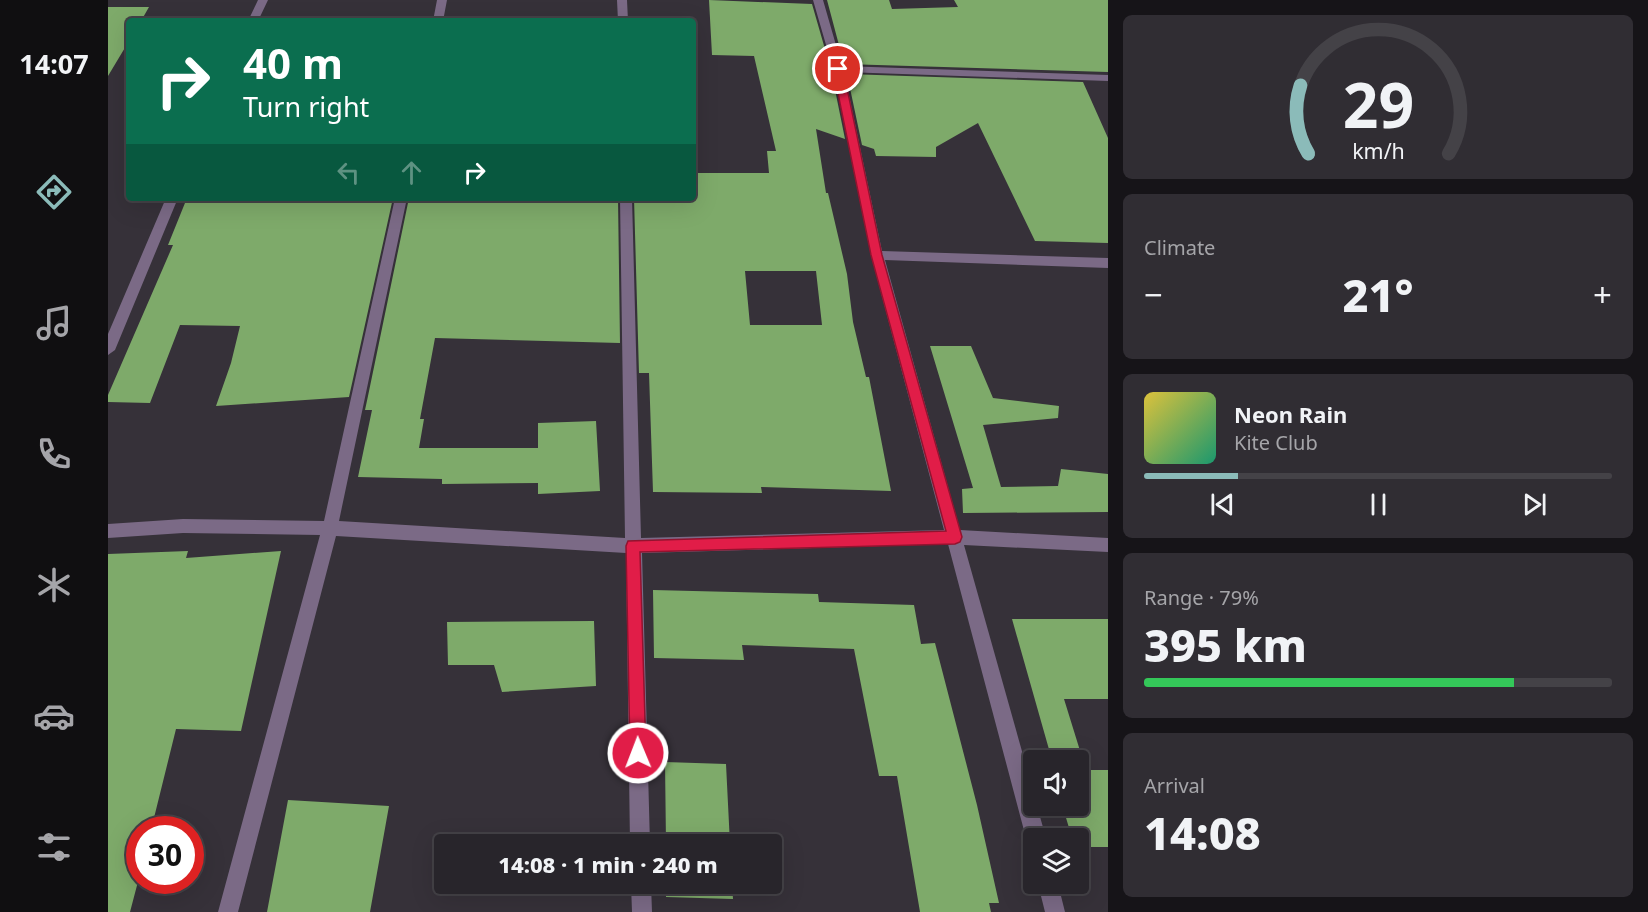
<!DOCTYPE html>
<html lang="en">
<head>
<meta charset="utf-8">
<style>
	body { margin:0; font-family:"Noto Sans",sans-serif; background:#302d33; color:#f1f3f6; height:100vh; display:flex; flex-direction:column; font-size:22px; white-space:nowrap }
	* { box-sizing:border-box; margin:0 }
	p { font-size:20px; color:#a5a5a9 }
	.icon { flex:none; width:33px; height:33px; fill:none; stroke:currentColor; stroke-width:2; stroke-linecap:round; stroke-linejoin:round }
	.map { position:relative; flex:1; overflow:hidden }
	.panel { display:flex; flex-direction:column; gap:15px; padding:15px; background:#161418; width:540px }
	.panel>* { flex:none }
	.top-card { position:absolute; left:18px; top:18px; width:570px; height:183px; border-radius:6px; box-shadow:0 6px 24px #0002,0 0 0 2px #444247; background:#0b6e4f; color:#fff; overflow:hidden }
	.tools { position:absolute; left:915px; top:750px; display:grid; gap:12px }
	.tools a { display:grid; place-items:center; width:66px; height:66px; border-radius:6px; background:#28252b; box-shadow:0 6px 24px #0002,0 0 0 2px #444247; font-size:30px }
	.speed { position:absolute; left:18px; top:816px; display:flex; gap:12px; font-size:30px; font-weight:700; text-align:center }
	.speed>* { display:grid; place-content:center; width:78px; height:78px; border-radius:50%; background:#28252b; box-shadow:0 6px 24px #0002,0 0 0 2px #444247; line-height:1 }
	.speed .limit { border:9px solid #d22; background:#fff; color:#111 }
	.pin { position:absolute; display:grid; place-items:center; width:51px; height:51px; color:#fff; margin:-26px; border:3px solid #fff; border-radius:50%; box-shadow:0 2px 6px #0007 }
	.me { position:absolute; width:66px; margin:-33px; rotate:359deg; stroke-linejoin:round; filter:drop-shadow(0 0 4px #0008) }
	.turn { display:flex; align-items:center; gap:21px; height:126px; padding:0 18px; font-size:27px }
	.turn .icon { width:78px; height:78px; stroke-width:2.5 }
	.turn b { display:block; font-size:42px; line-height:51px }
	.lanes { display:flex; align-items:center; height:57px; padding:0 18px; background:#0003; justify-content:center; gap:30px; direction:ltr }
	.lanes .off { opacity:.35 }
	.big { font-size:45px; font-weight:800; line-height:1.1 }
	.panel .card { flex:1; display:flex; flex-direction:column; justify-content:center; gap:9px; min-width:0; padding:0 21px; border-radius:9px; background:#302d33 }
	.panel .dial { align-items:center; gap:0 }
	.dial svg { height:156px; overflow:visible; fill:none; stroke:#444247; stroke-width:7; stroke-linecap:round; text-anchor:middle }
	.dial text { fill:#f1f3f6; stroke:none }
	.song { display:flex; align-items:center; gap:18px }
	.cover { width:72px; height:72px; border-radius:9px; background:linear-gradient(135deg,hsl(50 70% 55%),hsl(160 70% 35%)) }
	.played { height:6px; border-radius:3px; background:linear-gradient(90deg,#8bbbb9 20%,#444247 20%) }
	.keys { display:flex; justify-content:space-around; direction:ltr }
	.heat { display:flex; justify-content:space-between; align-items:center; font-size:33px; direction:ltr }
	.charge { height:9px; border-radius:4px; background:linear-gradient(90deg,#34c759 79%,#444247 0) }
	.trip { position:absolute; left:326px; top:834px; width:348px; height:60px; border-radius:6px; background:#28252b; box-shadow:0 6px 24px #0002,0 0 0 2px #444247; font-weight:800; line-height:60px; text-align:center }
	main { display:flex; flex:1; min-height:0 }
	.menu { display:flex; flex-direction:column; width:108px; justify-content:space-around; align-items:center; background:#100f11; color:#a5a5a9 }
	.menu .icon { width:42px; height:42px }
	.menu .on { color:#8bbbb9 }
	.menu b { font-size:27px; color:#f1f3f6 }
	.map>svg:first-child { display:block }
</style>
</head>
<body>
<main>
<nav class="menu">
<b>14:07</b>
<svg class="icon on" aria-label="directions" viewBox="0 0 24 24"><path d="M12 3l9 9-9 9-9-9zM9 14v-3h6M13 9l2 2-2 2"/></svg>
<svg class="icon" aria-label="music" viewBox="0 0 24 24"><path d="M9 18V5l10-2v13"/><circle cx="6" cy="18" r="3"/><circle cx="16" cy="16" r="3"/></svg>
<svg class="icon" aria-label="phone" viewBox="0 0 24 24"><path d="M5 4h4l2 5-3 2q2 4 5 5l2-3 5 2v4C11 20 4 13 5 4z"/></svg>
<svg class="icon" aria-label="climate" viewBox="0 0 24 24"><path d="M12 3v18M4 7l16 10M4 17L20 7"/></svg>
<svg class="icon" aria-label="car" viewBox="0 0 24 24"><path d="M5 17H2v-5l4-1 3-4h7l3 4 3 1v5h-3M9 17h6M6 11h13"/><circle cx="7" cy="17" r="2"/><circle cx="17" cy="17" r="2"/></svg>
<svg class="icon" aria-label="filters" viewBox="0 0 24 24"><path d="M4 7h16M4 17h16"/><circle cx="9" cy="7" r="2"/><circle cx="15" cy="17" r="2"/></svg>
</nav>
<div class="map">
<svg width="1000" height="912" viewBox="0 0 1000 912">
	<rect width="100%" height="100%" fill="#363139"/>
	<path fill="#7eaa6a" fill-rule="evenodd" d="M601 0 704 4 723 70 737 139 708 129 718 193H720L739 274 745 322 758 377H761L783 491 653 487 654 493 545 492 541 373H531L526 198H585V173H661L659 151H668L646 56 604 55ZM637 271H708L714 325H642Z
		M719 0H781L784 9 850 7 846 0H1000V72L736 64Z
		M0 7H41L33 21H21V41L0 76Z
		M739 74 975 82 1000 138V243L927 241 870 123 828 147V157L768 156 766 149 754 145Z
		M79 198H285L241 397 108 406 123 363 132 326 72 325 42 403 0 402V395L65 245H60Z
		M301 198H510L512 343 327 338 312 419H316L311 448H430V423L488 421 492 491 430 494V483L334 484V479L250 477 264 410H257L260 396Z
		M822 346H863L885 398 951 406 950 418 875 425 893 487 950 486 953 469 1000 474V512L855 513 854 489 865 488Z
		M80 551 78 558 173 551 133 731 68 729 43 830H32V874L22 912H0V554Z
		M545 590 710 594 711 602 806 605 813 644 827 643 869 805 891 903H881L883 912H812L789 776H771L746 649 634 645 636 660 546 658Z
		M904 619H1000V699H956L978 770H1000V847H970V838H964L956 811H958L957 806H970V760H944Z
		M486 621 488 686 394 692 386 665H340L339 622Z
		M557 762 618 764 622 844H558Z
		M180 800 281 806 262 912H159Z
		M558 884H624L625 899 558 897Z"/>
	<g fill="none" stroke-linecap="round" stroke-linejoin="round">
		<path fill="#7b6a86" fill-rule="evenodd" d="M150 0H160L150 21H140Z
			M329 0H339L335 21H325Z
			M509 0H519L520 21H510Z
			M705 0H715L734 66 1000 75V81L736 72 774 251 1000 258V268L777 260 852 530 1000 538V552L856 545 926 794V806H929L938 838H926V847L921 845 918 838 840 544 534 553 542 844H522L518 553 228 536 130 912H110L212 535 75 533 0 538V524L75 519 216 521 287 198H299L231 521 517 538 512 198H524L533 538 836 530 763 255 725 69Z
			M58 198H70L7 350 0 355V334Z
			M523 884H543L544 912H524Z
			M930 884H950L957 912H937Z"/>
	</g>
	<path fill="#e11d48" stroke="#92132f" stroke-width="1.5" d="M730 66 735 69 774 255 854 537 852 542 847 544 532 552 538 753 536 759 530 761 524 759 522 753 518 546 520 541 838 531 763 255 725 69Z"/>
</svg>
<div class="tools">
<a><svg class="icon" aria-label="sound" viewBox="0 0 24 24"><path d="M4 9h4l5-4v14l-5-4H4zM17 9q2 3 0 6"/></svg></a>
<a><svg class="icon" aria-label="layers" viewBox="0 0 24 24"><path d="M12 4l9 5-9 5-9-5zM3 14l9 5 9-5"/></svg></a>
</div>
<div class="speed"><div class="limit">30</div></div>
<div class="pin" style="left:730px;top:69px;background:#d93025"><svg class="icon" aria-label="arrive" viewBox="0 0 24 24"><path d="M6 21V4h12l-3 4 3 4H6"/></svg></div>
<svg class="me" style="left:530px;top:753px" viewBox="-20 -20 40 40"><circle r="17" fill="#e11d48" stroke="#fff" stroke-width="3"/><path d="M0-11L8 9 0 5-8 9z" fill="#fff"/></svg>
<div class="trip">14:08 · 1 min · 240 m</div>
<div class="top-card">
<div class="turn"><svg class="icon" aria-label="right" viewBox="0 0 24 24"><path d="M7 20v-9h11M14 6l5 5-5 5"/></svg><div><b>40 m</b>Turn right</div></div>
<div class="lanes"><svg class="icon off" aria-label="left" viewBox="0 0 24 24"><path d="M17 20v-9H6M10 6l-5 5 5 5"/></svg><svg class="icon off" aria-label="ahead" viewBox="0 0 24 24"><path d="M12 20V5M6 11l6-6 6 6"/></svg><svg class="icon" aria-label="right" viewBox="0 0 24 24"><path d="M7 20v-9h11M14 6l5 5-5 5"/></svg></div>
</div>
</div>
<section class="panel">
<div class="card dial"><svg viewBox="0 0 100 80">
<path d="M14 69A42 42 0 1 1 86 69"/>
<path d="M14 69A42 42 0 0 1 10 34" stroke="#8bbbb9"/>
<text x="50" y="56" font-size="32" font-weight="700">29</text>
<text x="50" y="72" font-size="11">km/h</text>
</svg></div>
<div class="card"><p>Climate</p>
<div class="heat"><a>−</a><b class="big">21°</b><a>+</a></div>
</div>
<div class="card">
<div class="song"><i class="cover"></i><div><b>Neon Rain</b><p>Kite Club</p></div></div>
<div class="played"></div>
<div class="keys"><svg class="icon" aria-label="previous" viewBox="0 0 24 24"><path d="M18 5L8 12l10 7zM5 5v14"/></svg><svg class="icon" aria-label="pause" viewBox="0 0 24 24"><path d="M8 5v14M16 5v14"/></svg><svg class="icon" aria-label="next" viewBox="0 0 24 24"><path d="M6 5l10 7-10 7zM19 5v14"/></svg></div>
</div>
<div class="card"><p>Range · 79%</p><b class="big">395 km</b><div class="charge"></div></div>
<div class="card"><p>Arrival</p><b class="big">14:08</b></div>
</section>
</main>
</body>
</html>
